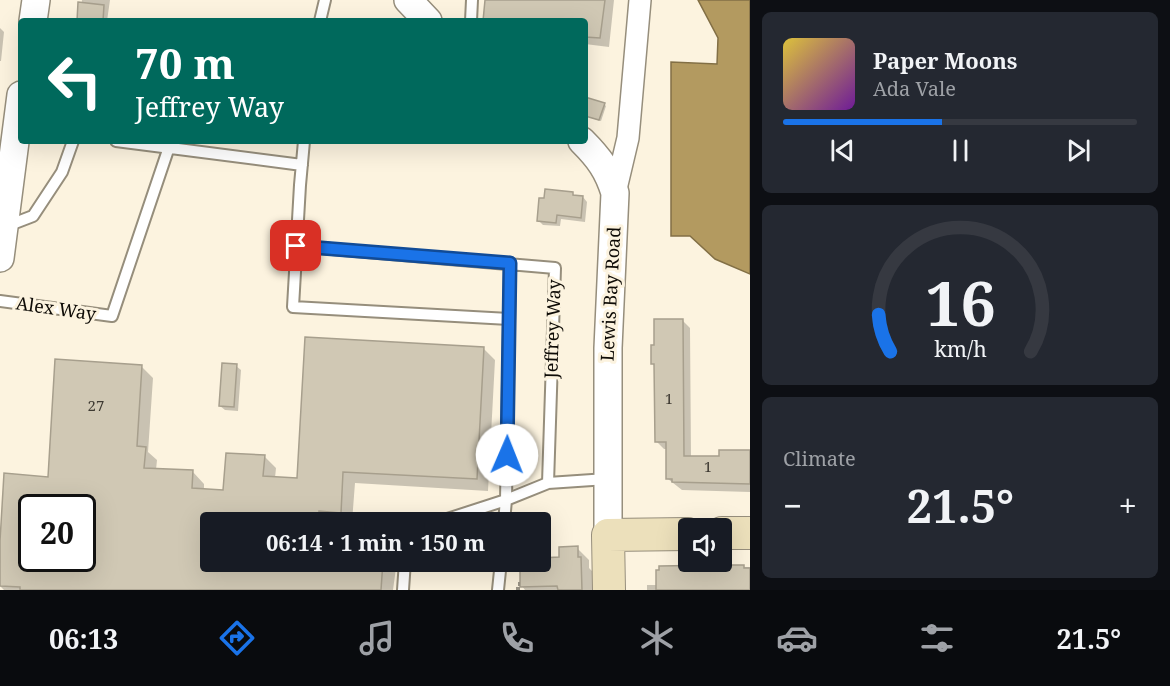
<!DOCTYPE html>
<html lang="en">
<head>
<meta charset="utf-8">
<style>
	body { margin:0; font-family:"Noto Serif",serif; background:#242831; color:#f1f3f6; height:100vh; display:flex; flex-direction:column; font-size:22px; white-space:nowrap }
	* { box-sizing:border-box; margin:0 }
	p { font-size:20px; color:#9ea1a6 }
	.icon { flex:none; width:33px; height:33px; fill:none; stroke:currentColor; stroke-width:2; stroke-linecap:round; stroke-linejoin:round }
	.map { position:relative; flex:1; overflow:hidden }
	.drawer { display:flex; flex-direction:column; gap:12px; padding:12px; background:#0d0f14; width:420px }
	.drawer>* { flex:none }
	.top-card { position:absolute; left:18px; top:18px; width:570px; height:126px; border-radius:6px; box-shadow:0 6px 24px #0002; background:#00695c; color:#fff; overflow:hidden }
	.controls { position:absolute; left:678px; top:518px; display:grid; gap:12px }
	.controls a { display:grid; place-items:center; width:54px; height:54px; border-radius:6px; background:#171b24; box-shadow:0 6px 24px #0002; font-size:30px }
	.speed { position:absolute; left:18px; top:494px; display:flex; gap:12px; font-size:30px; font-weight:700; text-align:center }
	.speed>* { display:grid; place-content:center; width:78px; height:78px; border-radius:50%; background:#171b24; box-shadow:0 6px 24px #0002; line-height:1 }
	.speed .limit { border:3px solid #111; border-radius:9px; background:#fff; color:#111 }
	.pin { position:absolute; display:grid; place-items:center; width:51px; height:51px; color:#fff; margin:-26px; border-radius:12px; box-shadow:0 3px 9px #0006 }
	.me { position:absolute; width:66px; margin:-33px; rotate:1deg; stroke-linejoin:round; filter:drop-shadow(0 0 4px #0008) }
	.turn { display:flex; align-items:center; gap:21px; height:126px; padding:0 18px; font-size:27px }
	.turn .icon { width:78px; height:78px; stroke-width:2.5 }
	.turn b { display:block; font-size:42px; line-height:51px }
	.big { font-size:45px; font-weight:700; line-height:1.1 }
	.drawer .widget { flex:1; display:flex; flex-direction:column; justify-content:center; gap:9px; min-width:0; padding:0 21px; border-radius:9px; background:#242831 }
	.drawer .dial { align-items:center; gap:0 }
	.dial svg { height:156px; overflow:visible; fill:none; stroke:#363941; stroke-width:7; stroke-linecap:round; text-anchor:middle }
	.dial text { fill:#f1f3f6; stroke:none }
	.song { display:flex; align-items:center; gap:18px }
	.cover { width:72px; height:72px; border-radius:9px; background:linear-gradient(135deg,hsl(50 70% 55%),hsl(280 70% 35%)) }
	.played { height:6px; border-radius:3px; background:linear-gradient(90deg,#1a73e8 45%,#363941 45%) }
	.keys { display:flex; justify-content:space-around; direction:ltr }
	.heat { display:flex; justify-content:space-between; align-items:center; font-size:33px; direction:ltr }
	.trip { position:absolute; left:200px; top:512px; width:351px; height:60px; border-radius:6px; background:#171b24; box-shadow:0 6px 24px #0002; font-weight:700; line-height:60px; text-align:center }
	.menu { display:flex; height:96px; justify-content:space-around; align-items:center; background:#090b0e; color:#9ea1a6 }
	.menu .icon { width:42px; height:42px }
	.menu .selected { color:#1a73e8 }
	.menu b { font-size:27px; color:#f1f3f6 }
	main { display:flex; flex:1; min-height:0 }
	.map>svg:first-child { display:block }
</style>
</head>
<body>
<main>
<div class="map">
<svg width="750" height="590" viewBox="0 0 750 590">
	<rect width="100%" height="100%" fill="#fcf3df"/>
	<path fill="#b39a60" stroke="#826f45" stroke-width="1.5" d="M698 0H750V274L715 259 690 236H671V62L717 64 718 38Z"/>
	<path fill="#0003" fill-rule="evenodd" d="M82 0H110L107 21H79Z
		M487 0H614L609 47 585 44V21H485Z
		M0 28 4 32 1 61H0Z
		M604 104 606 106 601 121 585 116V106Z
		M573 194 576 197H583L587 202 585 222 561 219 560 226 543 225 538 220Z
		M682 320 690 328 691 458 720 457 750 452V492L682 490 668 479 667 449H664L656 441V367L652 363 656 346Z
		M483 348 495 360 488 491 355 483 352 522H210V561H389L396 568 393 590H4L0 586 6 474 50 478 142 367 153 378 148 452 157 460 156 470 193 472 204 484V491L225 492 264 456 276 468 275 478 299 479ZM32 507H82V558H32Z
		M236 366 241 370 238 411 225 410 220 406Z
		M577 548 589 560V568L592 571 593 590H525L522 586 521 561 561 559Z
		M661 567H750V590H647V585H657Z"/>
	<path fill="#d0c8b4" stroke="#a79f8d" stroke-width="1.5" fill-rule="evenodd" d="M485 0H605L600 38 585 37V21H483Z
		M78 2 104 5 103 21H77Z
		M585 97 605 103 599 120 585 116Z
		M545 189 573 192V195L583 196 581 218 557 215 556 223 537 221 539 198H544Z
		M654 319H683L684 456H719V450H750V484L672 482V479H666V442H655L654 364H651V345H654Z
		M305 337 484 347 477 479 343 472 341 513 319 511 318 522H210V561H383L381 590H20V587L0 586V541L4 473 48 477 55 359 142 365 137 446 146 447 144 468 193 470 192 488 223 490 226 453 265 455 263 476 297 478ZM32 507H82V558H32Z
		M222 363 237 364 234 407 219 406Z
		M578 546V557H581L582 590H558L557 586 520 587V561H540V558L559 557V547Z
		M720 565H744V568H750V590H656V570H659V566Z"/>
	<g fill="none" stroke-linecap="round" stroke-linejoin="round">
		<g stroke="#968e7c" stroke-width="14">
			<path id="service" d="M320 21 325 0
				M471 21 472 0
				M116 141 302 165
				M304 141 300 185 293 307 509 319
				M7 226 33 216 62 172 73 141
				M296 246 555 268 548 483
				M0 301 112 316 169 147
				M438 522 506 500 510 263
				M504 522 506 500 548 483 607 479
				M403 590 405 561
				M498 590 501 561"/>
		</g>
		<g stroke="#968e7c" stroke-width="24">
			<path id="minor" d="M615 193 628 138 640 0"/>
		</g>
		<g stroke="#968e7c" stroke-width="30">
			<path id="tertiary" d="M408 0 428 21
				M33 21 36 0
				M582 141C599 158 608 170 615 193L608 348V535
				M0 258 21 95"/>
		</g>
		<g stroke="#968e7c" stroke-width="34">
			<path id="secondary" d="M722 533H750
				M609 590 608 535 688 534"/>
		</g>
		<path stroke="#9b9486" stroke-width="4" stroke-dasharray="3 3" stroke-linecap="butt" d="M518 590V584H520"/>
		<use href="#service" stroke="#fff" stroke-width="10"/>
		<use href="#minor" stroke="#fff" stroke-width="21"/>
		<use href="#tertiary" stroke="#fff" stroke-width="27"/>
		<use href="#secondary" stroke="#ece0bb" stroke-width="32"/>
	</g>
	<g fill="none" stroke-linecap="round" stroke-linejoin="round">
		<g stroke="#114b97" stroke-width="15">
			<path id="route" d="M296 246 510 263 507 455"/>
		</g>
		<use href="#route" stroke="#1a73e8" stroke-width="10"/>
	</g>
	<g text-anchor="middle" stroke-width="6" stroke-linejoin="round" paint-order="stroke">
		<g font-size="15" fill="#3e3a32">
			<text x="669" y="404">1</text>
			<text x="96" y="411">27</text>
			<text x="708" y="472">1</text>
		</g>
		<g font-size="18" fill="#0e0b06" stroke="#fcf3df">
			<text transform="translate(611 294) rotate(-87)" y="6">Lewis Bay Road</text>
			<text transform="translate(56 309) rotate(8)" y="6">Alex Way</text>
			<text transform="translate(553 329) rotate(-88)" y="6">Jeffrey Way</text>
		</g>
	</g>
</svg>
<div class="controls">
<a><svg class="icon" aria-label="sound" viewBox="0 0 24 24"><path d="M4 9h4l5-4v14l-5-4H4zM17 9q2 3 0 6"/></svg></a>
</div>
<div class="speed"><div class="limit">20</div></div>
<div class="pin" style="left:296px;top:246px;background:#d93025"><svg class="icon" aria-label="arrive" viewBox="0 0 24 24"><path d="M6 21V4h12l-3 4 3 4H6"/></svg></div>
<svg class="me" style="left:507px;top:455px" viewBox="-20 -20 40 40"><circle r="19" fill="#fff"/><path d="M0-13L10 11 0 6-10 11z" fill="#1a73e8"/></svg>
<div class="trip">06:14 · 1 min · 150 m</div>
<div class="top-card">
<div class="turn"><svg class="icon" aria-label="left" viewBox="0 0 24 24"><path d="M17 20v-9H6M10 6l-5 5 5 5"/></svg><div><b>70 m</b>Jeffrey Way</div></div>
</div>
</div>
<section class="drawer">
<div class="widget">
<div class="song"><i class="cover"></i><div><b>Paper Moons</b><p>Ada Vale</p></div></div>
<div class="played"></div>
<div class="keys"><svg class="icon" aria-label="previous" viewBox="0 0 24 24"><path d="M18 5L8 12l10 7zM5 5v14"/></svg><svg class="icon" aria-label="pause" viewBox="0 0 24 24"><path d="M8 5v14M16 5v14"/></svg><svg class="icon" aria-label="next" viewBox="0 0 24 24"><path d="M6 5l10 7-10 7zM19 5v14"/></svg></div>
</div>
<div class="widget dial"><svg viewBox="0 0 100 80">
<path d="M14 69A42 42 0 1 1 86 69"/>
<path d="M14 69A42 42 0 0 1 8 50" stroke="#1a73e8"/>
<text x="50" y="56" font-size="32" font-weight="700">16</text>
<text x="50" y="72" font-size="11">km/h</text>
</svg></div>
<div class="widget"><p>Climate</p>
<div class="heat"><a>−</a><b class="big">21.5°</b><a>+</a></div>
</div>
</section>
</main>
<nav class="menu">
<b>06:13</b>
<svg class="icon selected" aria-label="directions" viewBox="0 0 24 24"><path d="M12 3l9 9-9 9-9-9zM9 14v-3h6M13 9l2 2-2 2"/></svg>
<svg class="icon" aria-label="music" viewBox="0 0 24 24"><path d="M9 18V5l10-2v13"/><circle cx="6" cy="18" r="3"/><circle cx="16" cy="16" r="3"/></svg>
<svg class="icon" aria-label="phone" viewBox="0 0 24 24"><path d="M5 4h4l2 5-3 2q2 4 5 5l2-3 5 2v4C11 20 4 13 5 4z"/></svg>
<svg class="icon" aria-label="climate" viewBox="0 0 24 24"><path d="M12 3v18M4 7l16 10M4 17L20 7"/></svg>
<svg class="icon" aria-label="car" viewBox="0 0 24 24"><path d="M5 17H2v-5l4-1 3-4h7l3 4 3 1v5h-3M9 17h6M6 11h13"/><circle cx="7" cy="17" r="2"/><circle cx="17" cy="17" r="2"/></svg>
<svg class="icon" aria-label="filters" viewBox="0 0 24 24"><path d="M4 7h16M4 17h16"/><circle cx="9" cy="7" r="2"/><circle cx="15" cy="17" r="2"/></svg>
<b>21.5°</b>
</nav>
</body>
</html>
